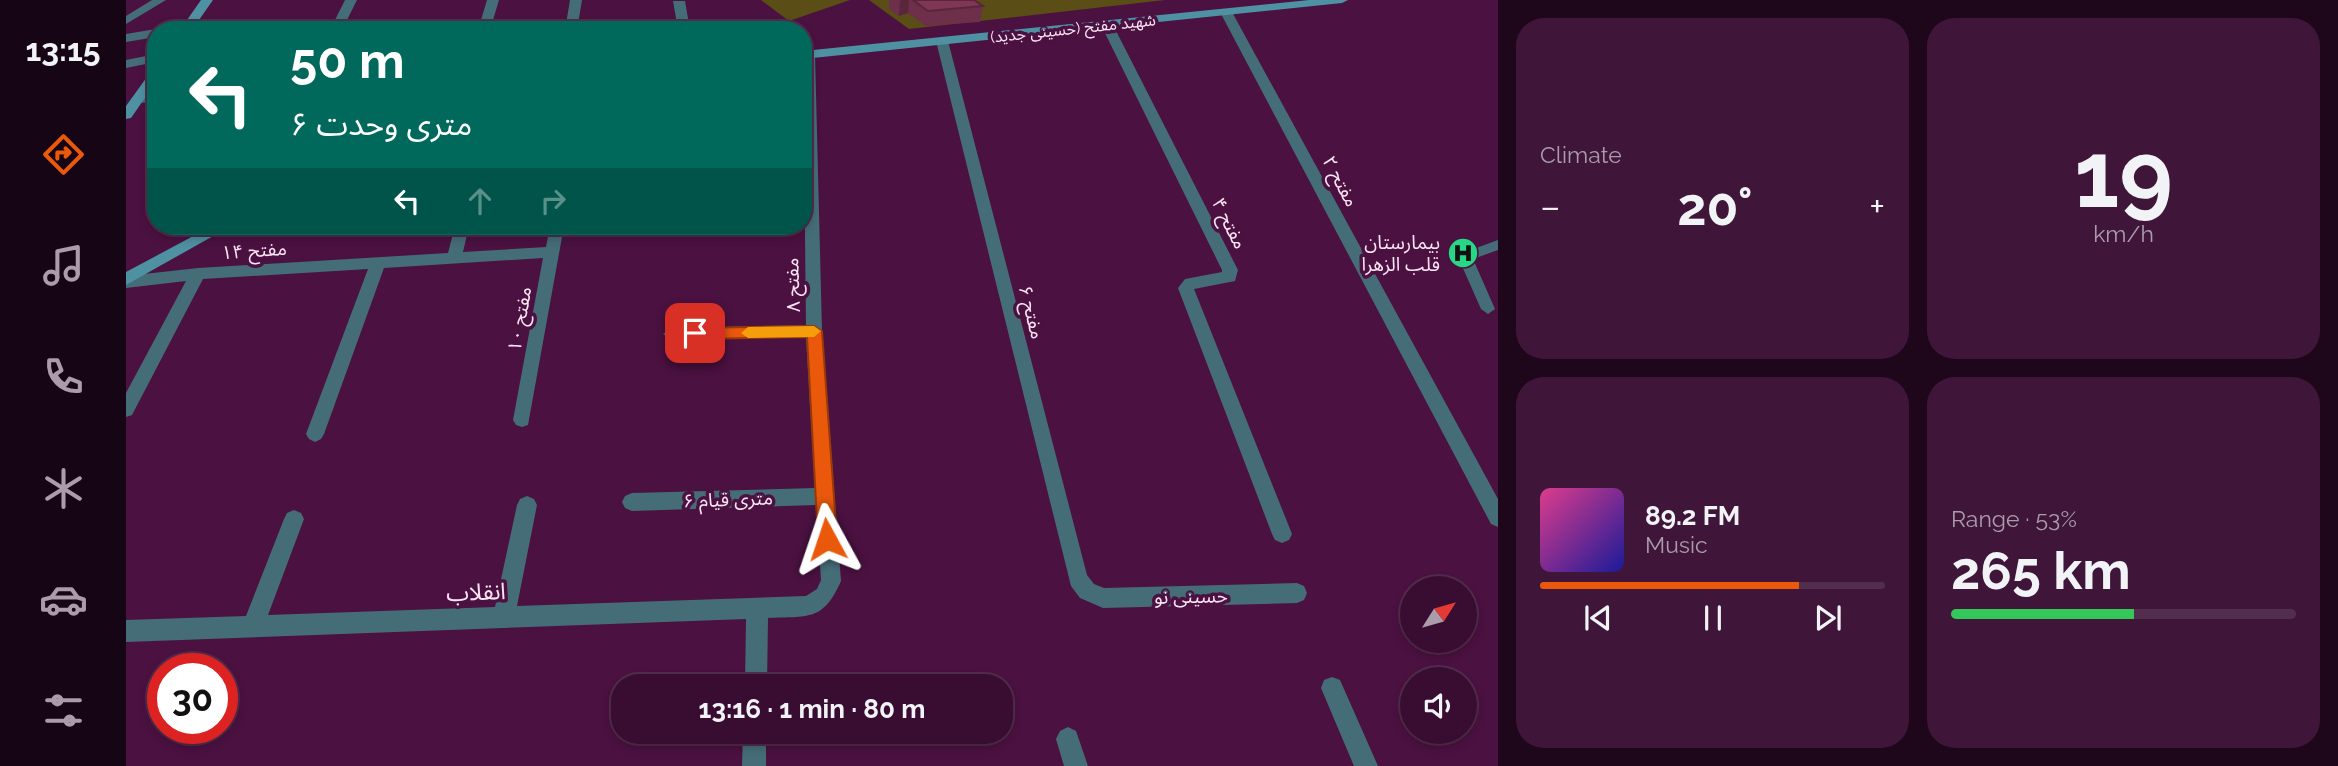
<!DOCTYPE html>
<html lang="en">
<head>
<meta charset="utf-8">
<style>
	body { margin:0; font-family:Raleway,"Noto Sans Arabic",sans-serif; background:#3f1639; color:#f1f3f6; height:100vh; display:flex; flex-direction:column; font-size:26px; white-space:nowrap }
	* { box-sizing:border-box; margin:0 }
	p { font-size:23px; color:#ab9cab }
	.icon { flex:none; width:38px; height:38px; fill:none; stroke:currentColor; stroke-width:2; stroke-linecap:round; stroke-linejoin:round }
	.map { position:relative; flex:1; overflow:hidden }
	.sheet { display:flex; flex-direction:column; gap:18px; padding:18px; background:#1f071b; width:840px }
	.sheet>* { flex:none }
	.top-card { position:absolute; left:21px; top:21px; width:665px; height:214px; border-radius:28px; box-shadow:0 4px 10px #0003,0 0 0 2px #522d4d; background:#00695c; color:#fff; overflow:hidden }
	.needle { width:46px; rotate:53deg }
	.tools { position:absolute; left:1274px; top:576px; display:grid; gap:14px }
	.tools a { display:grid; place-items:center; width:77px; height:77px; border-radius:50%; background:#380d31; box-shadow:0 4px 10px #0003,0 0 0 2px #522d4d; font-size:35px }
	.speed { position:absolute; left:21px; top:653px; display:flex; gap:14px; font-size:35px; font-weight:700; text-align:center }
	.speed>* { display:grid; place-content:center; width:91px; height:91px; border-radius:50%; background:#380d31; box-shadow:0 4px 10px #0003,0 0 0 2px #522d4d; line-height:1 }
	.speed .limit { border:10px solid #d22; background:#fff; color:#111 }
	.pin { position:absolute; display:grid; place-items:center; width:60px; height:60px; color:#fff; margin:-30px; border-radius:14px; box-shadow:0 4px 10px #0006 }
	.me { position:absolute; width:77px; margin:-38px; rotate:355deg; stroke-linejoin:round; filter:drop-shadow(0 0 5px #0008) }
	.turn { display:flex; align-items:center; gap:24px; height:147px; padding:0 28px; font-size:32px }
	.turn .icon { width:91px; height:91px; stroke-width:2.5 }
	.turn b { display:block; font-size:49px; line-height:60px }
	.lanes { display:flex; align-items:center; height:66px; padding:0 28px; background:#0003; justify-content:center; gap:35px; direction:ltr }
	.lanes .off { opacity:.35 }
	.big { font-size:52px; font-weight:700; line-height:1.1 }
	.sheet .tile { flex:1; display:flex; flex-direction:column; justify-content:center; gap:10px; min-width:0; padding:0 24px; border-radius:28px; background:#3f1639 }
	.sheet .dial { align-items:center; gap:0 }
	.dial b { font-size:91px; line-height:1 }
	.song { display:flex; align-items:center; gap:21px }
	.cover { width:84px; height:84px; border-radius:10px; background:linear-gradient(135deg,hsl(330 70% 55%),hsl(240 70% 35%)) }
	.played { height:7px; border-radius:4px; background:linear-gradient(90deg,#ea580c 75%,#522d4d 75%) }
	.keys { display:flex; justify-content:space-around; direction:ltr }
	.heat { display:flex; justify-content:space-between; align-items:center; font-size:38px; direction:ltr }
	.charge { height:10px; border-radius:5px; background:linear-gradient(90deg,#34c759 53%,#522d4d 0) }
	.sheet .tiles { flex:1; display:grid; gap:18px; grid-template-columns:repeat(2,1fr) }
	.trip { position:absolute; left:485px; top:674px; width:402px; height:70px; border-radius:28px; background:#380d31; box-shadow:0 4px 10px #0003,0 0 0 2px #522d4d; font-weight:700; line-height:70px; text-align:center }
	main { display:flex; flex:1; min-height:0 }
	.tabs { display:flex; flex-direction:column; width:126px; justify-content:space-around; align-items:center; background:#160514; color:#ab9cab }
	.tabs .icon { width:49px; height:49px }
	.tabs .on { color:#ea580c }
	.tabs b { font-size:32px; color:#f1f3f6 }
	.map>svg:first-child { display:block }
</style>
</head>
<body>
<main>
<nav class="tabs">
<b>13:15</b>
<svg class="icon on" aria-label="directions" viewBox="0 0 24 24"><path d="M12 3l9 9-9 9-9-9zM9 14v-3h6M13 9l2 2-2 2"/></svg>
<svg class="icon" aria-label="music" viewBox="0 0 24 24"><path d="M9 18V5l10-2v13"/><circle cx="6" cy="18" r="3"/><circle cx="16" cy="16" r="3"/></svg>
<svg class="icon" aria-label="phone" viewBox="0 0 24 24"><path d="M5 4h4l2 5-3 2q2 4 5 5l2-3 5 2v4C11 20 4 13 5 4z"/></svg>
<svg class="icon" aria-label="climate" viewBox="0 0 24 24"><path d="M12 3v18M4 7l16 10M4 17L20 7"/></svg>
<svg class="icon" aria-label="car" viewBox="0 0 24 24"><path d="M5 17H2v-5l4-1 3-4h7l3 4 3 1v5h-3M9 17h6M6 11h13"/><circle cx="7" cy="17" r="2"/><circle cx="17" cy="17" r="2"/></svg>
<svg class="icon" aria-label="filters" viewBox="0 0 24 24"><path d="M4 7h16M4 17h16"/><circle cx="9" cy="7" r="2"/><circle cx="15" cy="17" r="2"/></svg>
</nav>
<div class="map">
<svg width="1372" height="766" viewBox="0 0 1372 766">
	<rect width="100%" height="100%" fill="#4b1141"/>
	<path fill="#5a4d15" d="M635 0H724L663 21Z
		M743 0H1039L783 29Z"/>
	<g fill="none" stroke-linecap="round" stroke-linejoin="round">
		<path fill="#456d78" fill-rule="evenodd" d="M1372 240V250L1347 259 1369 309 1362 314 1355 309 1332 257 1334 254Z"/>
		<path fill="#456d78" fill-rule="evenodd" d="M26 0H40L0 24V16Z
			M219 0H231L216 30H204Z
			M361 0H373L364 30H352Z
			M444 0H456L451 30H439Z
			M547 1H559L564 30H552Z
			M1100 9 1106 12 1372 499V527L1365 524 1094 12Z
			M981 21 987 25 1112 270 1109 281 1068 289 1166 534 1163 540 1156 543 1149 540 1146 534 1052 288 1059 279 1096 272V270L975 25Z
			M30 29V37L0 42V34Z
			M816 37 822 41 961 575 968 584 978 588 1171 583 1178 586 1181 593 1178 600 1171 603 977 608 954 598 945 586 810 41Z
			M683 50 689 54 696 331 715 581C697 622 682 616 642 618L641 686H619L620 619 0 642V620L120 616 158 519 161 513 168 510 175 513 178 519 142 615 369 607 391 505 394 499 401 496 408 499 411 505 391 606 680 596 691 589 695 580 690 505 506 511 499 508 496 502 499 496 506 493 689 488 680 337 545 340 537 334 545 328 680 325 677 54Z
			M30 54V62L0 68V60Z
			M30 94V102L11 103 5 99 11 95Z
			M329 226H343L337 252 420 247 424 226H438L402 425 396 427 390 425 387 420 417 258 258 268 198 434 195 439 189 442 183 439 180 434 242 269 77 279 6 415 0 417V393L60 281 0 288V276L72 268 322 253Z
			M1206 677 1214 680 1252 766H1228L1195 688 1198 680Z
			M942 727 950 731 962 766H938L930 739 934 731Z
			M617 732H640V766H616Z"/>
		<path fill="#4e91a2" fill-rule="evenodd" d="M75 0H87L66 30H54Z
			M1183 0H1222L1216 3 677 59V51Z
			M30 69V82L5 118 0 119V106L26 70Z
			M86 226H105L0 285V272Z"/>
	</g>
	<path fill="#6d2f49" d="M762 0H848L857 6 854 22 800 26 782 13 773 16 763 9V1Z"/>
	<path fill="#59263c" d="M776 0H783L782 13 773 16 774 1Z"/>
	<path fill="#7f3755" stroke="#59263c" stroke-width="2" d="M787 0H848L857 6 802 11Z"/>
	<path fill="#ea580c" stroke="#983908" stroke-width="2" d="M688 326 696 331 711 539 708 545 701 547 695 545 692 539 681 337 569 339 561 333 569 328Z"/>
	<path fill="#f59e0b" d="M688 326 695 331 688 337 622 338 615 333 622 327Z"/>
	<defs>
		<g id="hospital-disc" transform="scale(1.575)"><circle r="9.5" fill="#26d886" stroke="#4b1141"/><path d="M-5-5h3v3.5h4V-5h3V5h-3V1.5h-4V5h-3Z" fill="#111"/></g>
	</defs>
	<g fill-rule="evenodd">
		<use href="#hospital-disc" x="1337" y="253"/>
	</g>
	<g text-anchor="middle" stroke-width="7" stroke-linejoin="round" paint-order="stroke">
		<g font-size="16" fill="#fbe5f5" stroke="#4b1141">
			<text transform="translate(947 28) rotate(-6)" y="6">شهید مفتح (حسینی جدید)</text>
		</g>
		<g font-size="19" fill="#fbe5f5" stroke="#4b1141">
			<text transform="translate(1215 181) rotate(62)" y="7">مفتح ۲</text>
			<text transform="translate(1104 223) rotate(63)" y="7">مفتح ۴</text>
			<text transform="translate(128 250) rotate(-4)" y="7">مفتح ۱۴</text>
			<text transform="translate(666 285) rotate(-92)" y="7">مفتح ۸</text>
			<text transform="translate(906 312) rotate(76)" y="7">مفتح ۶</text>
			<text transform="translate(393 319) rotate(-80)" y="7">مفتح ۱۰</text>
			<text transform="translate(602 499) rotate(-2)" y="7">۶ متری قیام</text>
			<text transform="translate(1065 596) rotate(-1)" y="7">حسینی نو</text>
		</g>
		<g font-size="19" fill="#fbe5f5" stroke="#4b1141" text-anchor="end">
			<text x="1314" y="249">بیمارستان<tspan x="1314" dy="22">قلب الزهرا</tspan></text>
		</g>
		<g font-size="23" fill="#fbe5f5" stroke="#4b1141">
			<text transform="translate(350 592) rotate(-2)" y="8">انقلاب</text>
		</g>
	</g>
</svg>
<div class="tools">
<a><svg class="needle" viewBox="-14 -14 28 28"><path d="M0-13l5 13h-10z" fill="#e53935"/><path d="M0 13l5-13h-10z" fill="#ab9cab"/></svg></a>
<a><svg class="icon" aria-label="sound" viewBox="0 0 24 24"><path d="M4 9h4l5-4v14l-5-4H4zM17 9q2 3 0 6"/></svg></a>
</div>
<div class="speed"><div class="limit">30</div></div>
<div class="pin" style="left:569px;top:333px;background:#d93025"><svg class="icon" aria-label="arrive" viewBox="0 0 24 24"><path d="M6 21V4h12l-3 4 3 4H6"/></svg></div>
<svg class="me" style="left:701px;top:539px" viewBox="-20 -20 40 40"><path d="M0-17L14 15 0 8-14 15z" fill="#ea580c" stroke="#fff" stroke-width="4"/></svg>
<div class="trip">13:16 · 1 min · 80 m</div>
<div class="top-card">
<div class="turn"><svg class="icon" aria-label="left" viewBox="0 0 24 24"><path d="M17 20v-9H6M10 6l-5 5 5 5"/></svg><div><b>50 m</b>۶ متری وحدت</div></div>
<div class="lanes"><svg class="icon" aria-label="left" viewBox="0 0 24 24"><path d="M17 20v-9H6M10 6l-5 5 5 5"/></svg><svg class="icon off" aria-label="ahead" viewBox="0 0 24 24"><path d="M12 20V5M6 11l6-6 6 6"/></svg><svg class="icon off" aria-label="right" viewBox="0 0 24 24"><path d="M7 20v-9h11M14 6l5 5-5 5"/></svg></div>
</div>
</div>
<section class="sheet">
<div class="tiles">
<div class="tile"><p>Climate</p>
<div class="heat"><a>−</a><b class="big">20°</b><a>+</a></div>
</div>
<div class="tile dial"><b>19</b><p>km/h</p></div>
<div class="tile">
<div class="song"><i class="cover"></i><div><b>89.2 FM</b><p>Music</p></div></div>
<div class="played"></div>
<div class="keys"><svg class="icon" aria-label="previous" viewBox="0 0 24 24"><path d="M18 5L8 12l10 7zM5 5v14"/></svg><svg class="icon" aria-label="pause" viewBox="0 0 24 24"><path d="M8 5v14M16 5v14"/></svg><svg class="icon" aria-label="next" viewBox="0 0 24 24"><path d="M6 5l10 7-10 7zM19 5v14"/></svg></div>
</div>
<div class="tile"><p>Range · 53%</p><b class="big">265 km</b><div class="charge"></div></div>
</div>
</section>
</main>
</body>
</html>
